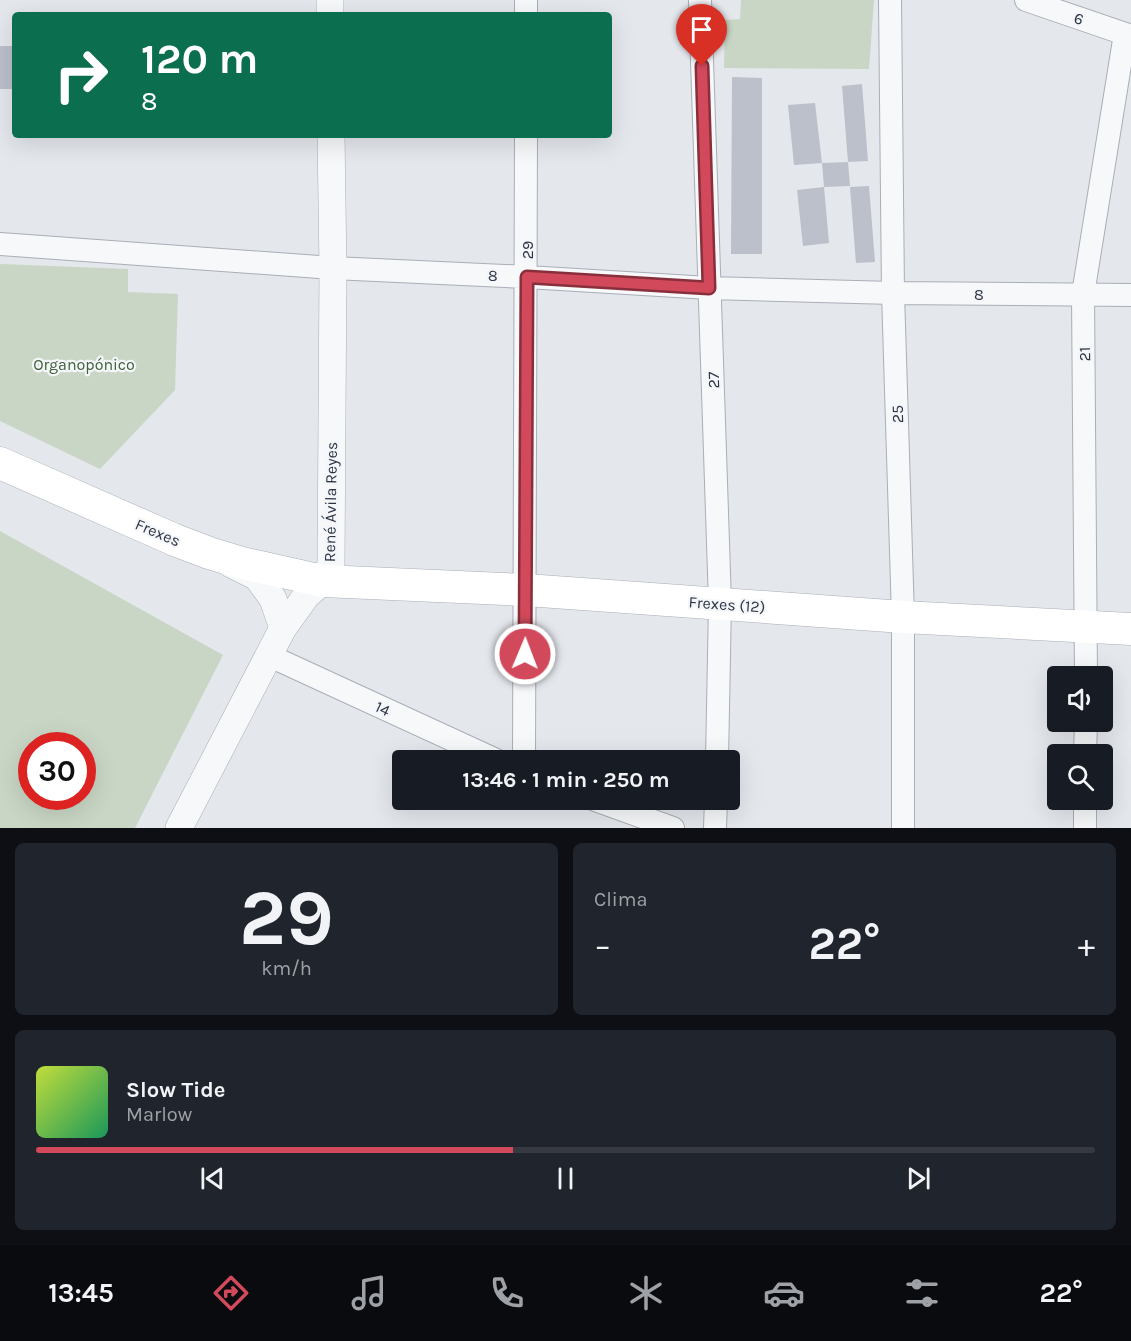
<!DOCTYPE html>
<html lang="es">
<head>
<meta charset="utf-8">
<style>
	body { margin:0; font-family:Karla,sans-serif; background:#20242c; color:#f1f3f6; height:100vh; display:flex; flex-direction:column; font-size:22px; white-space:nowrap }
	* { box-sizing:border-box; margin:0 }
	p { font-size:20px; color:#9ea1a6 }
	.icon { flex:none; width:33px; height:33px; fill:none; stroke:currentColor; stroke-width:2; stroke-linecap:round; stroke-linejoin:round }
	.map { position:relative; height:828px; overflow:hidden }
	.details { display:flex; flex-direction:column; gap:15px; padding:15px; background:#0d0f14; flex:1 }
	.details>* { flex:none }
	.guide { position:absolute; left:12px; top:12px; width:600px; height:126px; border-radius:6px; box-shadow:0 6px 24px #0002; background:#0b6e4f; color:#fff; overflow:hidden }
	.fabs { position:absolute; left:1047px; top:666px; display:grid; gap:12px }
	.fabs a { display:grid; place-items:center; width:66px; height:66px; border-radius:6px; background:#171b24; box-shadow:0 6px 24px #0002; font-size:30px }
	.speed { position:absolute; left:18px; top:732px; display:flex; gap:12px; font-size:30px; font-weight:700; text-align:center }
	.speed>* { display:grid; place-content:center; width:78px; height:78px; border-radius:50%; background:#171b24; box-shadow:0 6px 24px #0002; line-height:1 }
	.speed .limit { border:9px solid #d22; background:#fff; color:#111 }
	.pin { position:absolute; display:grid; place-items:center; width:51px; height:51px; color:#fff; margin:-62px -26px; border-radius:50% 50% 50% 0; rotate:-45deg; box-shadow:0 0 6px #0007 }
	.pin .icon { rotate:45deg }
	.me { position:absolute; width:66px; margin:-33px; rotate:1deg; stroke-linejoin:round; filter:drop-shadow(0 0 4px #0008) }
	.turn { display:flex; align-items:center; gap:21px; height:126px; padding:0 30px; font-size:27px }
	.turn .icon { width:78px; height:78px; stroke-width:2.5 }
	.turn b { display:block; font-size:42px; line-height:51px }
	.big { font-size:45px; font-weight:700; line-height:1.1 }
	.details .tile { flex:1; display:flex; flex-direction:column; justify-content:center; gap:9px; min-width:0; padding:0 21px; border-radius:9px; background:#20242c }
	.details .dial { align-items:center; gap:0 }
	.dial b { font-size:78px; line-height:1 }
	.song { display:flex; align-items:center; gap:18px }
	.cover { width:72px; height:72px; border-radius:9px; background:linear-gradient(135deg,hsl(70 70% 55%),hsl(150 70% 35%)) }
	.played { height:6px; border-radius:3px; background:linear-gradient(90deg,#d1495b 45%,#363941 45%) }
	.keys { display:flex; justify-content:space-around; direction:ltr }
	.heat { display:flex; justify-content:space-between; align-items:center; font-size:33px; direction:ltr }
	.details .tiles { flex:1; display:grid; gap:15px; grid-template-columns:1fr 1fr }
	.tile:last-child { grid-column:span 2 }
	.trip { position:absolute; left:392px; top:750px; width:348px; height:60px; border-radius:6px; background:#171b24; box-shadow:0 6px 24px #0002; font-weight:700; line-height:60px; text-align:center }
	.dock { display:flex; height:96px; justify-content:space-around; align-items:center; background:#090b0e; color:#9ea1a6 }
	.dock .icon { width:42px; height:42px }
	.dock .active { color:#d1495b }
	.dock b { font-size:27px; color:#f1f3f6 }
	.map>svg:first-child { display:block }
</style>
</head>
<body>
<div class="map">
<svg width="1131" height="828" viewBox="0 0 1131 828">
	<rect width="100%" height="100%" fill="#e4e7ec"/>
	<path fill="#c9d6c5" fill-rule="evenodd" d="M741 0H874L869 69 724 68 725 20 740 19Z
		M0 264 128 269V292L178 294 175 390 100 469 0 421Z
		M0 531 223 655 135 828H0ZM32 746H82V796H32Z"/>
	<path fill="#bbc0ca" d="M0 46H15V89H0Z
		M732 77 762 78V254H731Z
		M862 84 868 161 848 162 850 186 824 187 822 163 848 162 842 86Z
		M815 103 822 163 794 165 788 105Z
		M869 186 875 262 856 263 850 187Z
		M824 187 829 243 803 246 797 190Z"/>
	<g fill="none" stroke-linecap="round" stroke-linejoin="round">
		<g stroke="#a9aeb7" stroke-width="24">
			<path id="minor" d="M526 0V15
				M700 0 720 603 717 760
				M890 0 893 293 903 617V828
				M1026 0 1131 36
				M0 244 333 268 527 277 709 288 893 293 1131 295
				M270 656 496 760
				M1086 676 1083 294 1125 34
				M1085 754 1086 722
				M524 760 526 135
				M595 800 673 828
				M715 828 716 800
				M1085 828V800"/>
		</g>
		<g stroke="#a9aeb7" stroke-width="28">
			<path id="tertiary" d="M330 0V15
				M231 564 257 577 273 599 283 628
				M179 828 283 628 306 596 323 581 331 565 333 268 331 135"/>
		</g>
		<g stroke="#a9aeb7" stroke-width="33">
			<path id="secondary" d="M0 463 175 540 209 553 242 563 323 581 526 590 903 617 1131 629"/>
		</g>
		<use href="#minor" stroke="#f7f8fa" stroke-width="22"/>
		<use href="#tertiary" stroke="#f7f8fa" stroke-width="27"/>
		<use href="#secondary" stroke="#fff" stroke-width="32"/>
	</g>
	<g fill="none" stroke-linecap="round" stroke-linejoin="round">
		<g stroke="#882f3b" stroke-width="15">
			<path id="route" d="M525 654 527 277 709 288 702 66"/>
		</g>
		<use href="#route" stroke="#d1495b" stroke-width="10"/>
	</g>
	<g text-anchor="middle" stroke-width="4.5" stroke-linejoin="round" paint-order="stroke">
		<g font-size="16" fill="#2b3445" stroke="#f4f6f9">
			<text transform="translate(1079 18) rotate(19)" y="6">6</text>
			<text transform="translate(527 250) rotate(-90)" y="6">29</text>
			<text transform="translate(493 275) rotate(2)" y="6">8</text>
			<text x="979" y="300">8</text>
			<text transform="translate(1084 354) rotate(-91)" y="6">21</text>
			<text transform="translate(713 380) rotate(-92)" y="6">27</text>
			<text transform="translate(897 414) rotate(-92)" y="6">25</text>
			<text transform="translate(330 502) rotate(-89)" y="6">René Ávila Reyes</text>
			<text transform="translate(158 532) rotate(23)" y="6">Frexes</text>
			<text transform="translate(727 604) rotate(4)" y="6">Frexes (12)</text>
			<text transform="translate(383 708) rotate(25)" y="6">14</text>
		</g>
		<g font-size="16" fill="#3f6138" stroke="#f4f6f9">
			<text x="84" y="370">Organopónico</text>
		</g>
	</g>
</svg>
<div class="fabs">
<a><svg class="icon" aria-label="sound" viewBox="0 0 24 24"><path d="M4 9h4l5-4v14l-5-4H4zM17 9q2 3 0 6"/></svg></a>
<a><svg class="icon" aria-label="search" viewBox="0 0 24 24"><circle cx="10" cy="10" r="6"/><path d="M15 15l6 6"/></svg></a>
</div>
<div class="speed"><div class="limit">30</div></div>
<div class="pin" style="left:702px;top:66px;background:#d93025"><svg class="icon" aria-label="arrive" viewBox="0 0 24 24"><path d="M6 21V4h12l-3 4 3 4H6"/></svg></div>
<svg class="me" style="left:525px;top:654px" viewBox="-20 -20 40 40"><circle r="17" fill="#d1495b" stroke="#fff" stroke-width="3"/><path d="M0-11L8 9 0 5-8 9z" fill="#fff"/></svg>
<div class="trip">13:46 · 1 min · 250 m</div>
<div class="guide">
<div class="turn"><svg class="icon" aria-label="right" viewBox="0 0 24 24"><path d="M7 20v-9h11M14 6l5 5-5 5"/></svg><div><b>120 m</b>8</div></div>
</div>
</div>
<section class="details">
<div class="tiles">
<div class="tile dial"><b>29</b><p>km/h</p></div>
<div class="tile"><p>Clima</p>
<div class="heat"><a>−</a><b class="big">22°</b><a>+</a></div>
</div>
<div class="tile">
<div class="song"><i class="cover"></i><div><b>Slow Tide</b><p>Marlow</p></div></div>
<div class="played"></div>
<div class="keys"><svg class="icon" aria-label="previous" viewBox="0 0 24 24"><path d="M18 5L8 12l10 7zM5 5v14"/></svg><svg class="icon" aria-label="pause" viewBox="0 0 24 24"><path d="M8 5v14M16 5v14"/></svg><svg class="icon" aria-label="next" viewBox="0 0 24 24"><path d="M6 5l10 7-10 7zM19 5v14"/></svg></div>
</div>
</div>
</section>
<nav class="dock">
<b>13:45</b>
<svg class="icon active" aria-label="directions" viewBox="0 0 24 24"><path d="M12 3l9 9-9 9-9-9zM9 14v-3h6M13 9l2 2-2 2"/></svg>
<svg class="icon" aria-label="music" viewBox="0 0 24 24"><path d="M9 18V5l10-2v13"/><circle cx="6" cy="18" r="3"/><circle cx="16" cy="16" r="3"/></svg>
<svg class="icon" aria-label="phone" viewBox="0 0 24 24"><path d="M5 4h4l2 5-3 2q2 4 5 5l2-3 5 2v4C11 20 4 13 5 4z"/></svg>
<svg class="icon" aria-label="climate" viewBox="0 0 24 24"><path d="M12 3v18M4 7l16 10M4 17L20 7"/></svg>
<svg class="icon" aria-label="car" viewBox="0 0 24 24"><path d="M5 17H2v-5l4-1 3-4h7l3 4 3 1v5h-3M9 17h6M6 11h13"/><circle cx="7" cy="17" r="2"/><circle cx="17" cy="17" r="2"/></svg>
<svg class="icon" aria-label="filters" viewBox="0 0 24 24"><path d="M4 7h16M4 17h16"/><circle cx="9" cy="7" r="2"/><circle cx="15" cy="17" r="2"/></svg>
<b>22°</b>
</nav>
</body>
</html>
